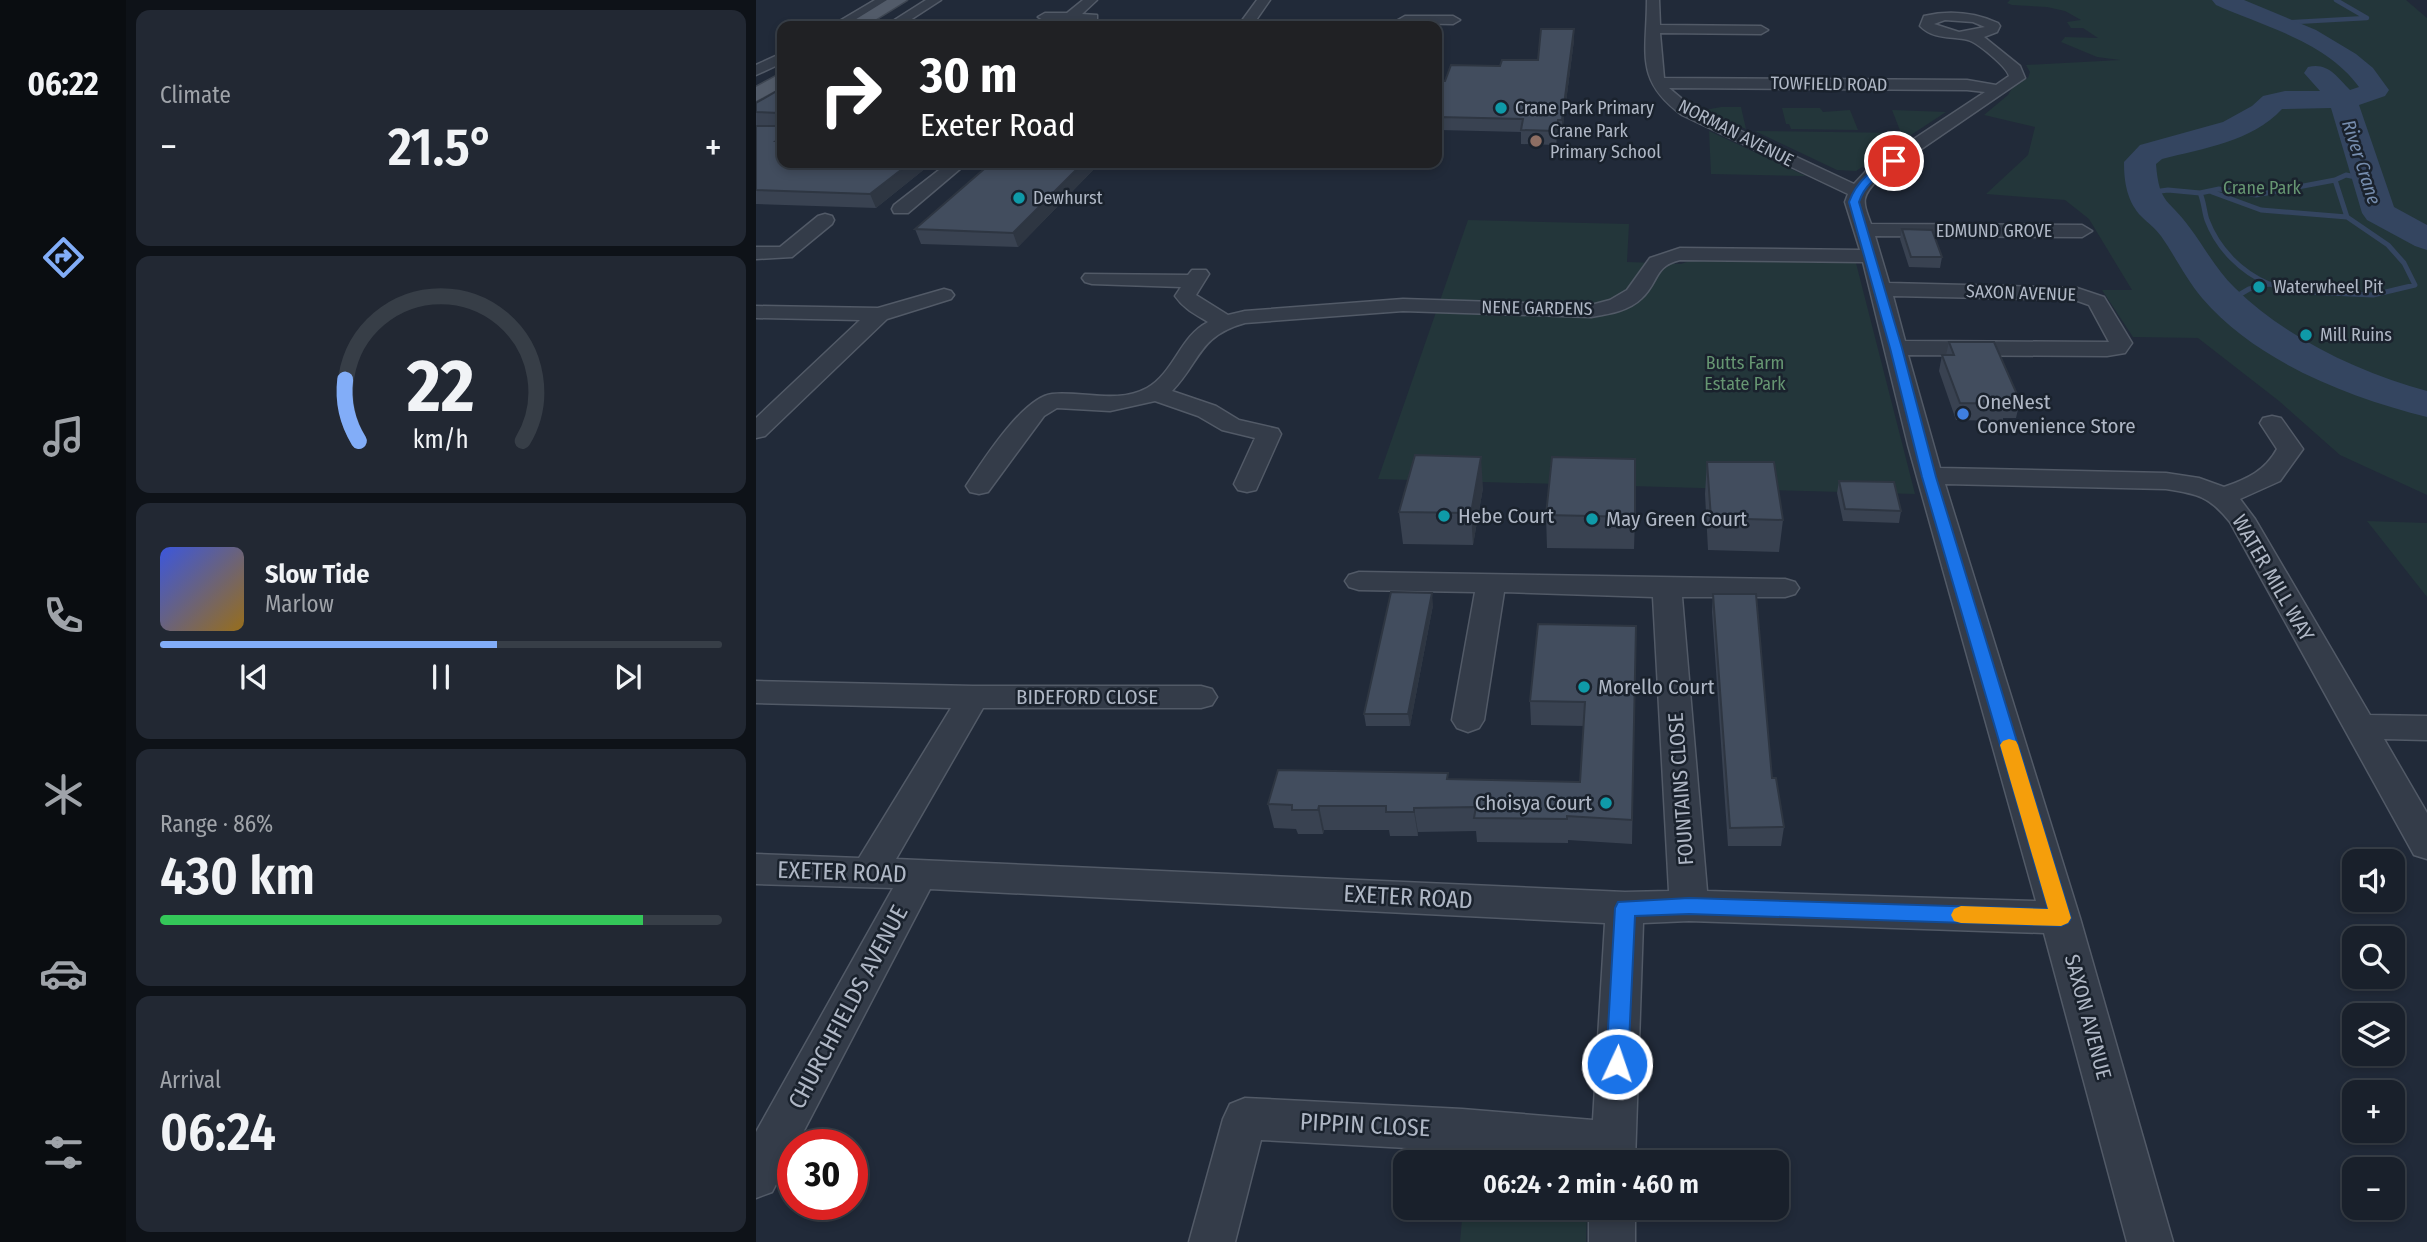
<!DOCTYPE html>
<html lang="en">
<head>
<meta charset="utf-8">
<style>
	body { margin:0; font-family:"Fira Sans Condensed",sans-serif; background:#222833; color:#f1f3f6; height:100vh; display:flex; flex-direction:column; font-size:26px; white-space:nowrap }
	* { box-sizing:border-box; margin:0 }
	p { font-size:23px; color:#9fa3a9 }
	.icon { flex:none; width:38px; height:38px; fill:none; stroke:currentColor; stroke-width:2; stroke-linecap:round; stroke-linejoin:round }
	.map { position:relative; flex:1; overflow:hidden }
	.sheet { display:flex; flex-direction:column; gap:10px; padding:10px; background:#0e1218; width:630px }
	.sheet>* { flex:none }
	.hud { position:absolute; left:21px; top:21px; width:665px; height:147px; border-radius:14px; box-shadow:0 4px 10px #0003,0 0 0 2px #373e47; background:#202124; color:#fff; overflow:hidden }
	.tools { position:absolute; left:1586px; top:849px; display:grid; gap:14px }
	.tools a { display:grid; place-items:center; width:63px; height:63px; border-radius:14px; background:#19202b; box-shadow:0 4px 10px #0003,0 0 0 2px #373e47; font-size:35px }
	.speed { position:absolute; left:21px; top:1129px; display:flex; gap:14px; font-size:35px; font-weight:700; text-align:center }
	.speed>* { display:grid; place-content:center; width:91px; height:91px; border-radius:50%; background:#19202b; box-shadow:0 4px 10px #0003,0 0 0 2px #373e47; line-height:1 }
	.speed .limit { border:10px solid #d22; background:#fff; color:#111 }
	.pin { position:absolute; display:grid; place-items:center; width:60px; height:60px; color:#fff; margin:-30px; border:4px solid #fff; border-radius:50%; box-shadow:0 2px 7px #0007 }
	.me { position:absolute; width:77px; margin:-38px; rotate:3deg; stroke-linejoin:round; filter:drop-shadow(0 0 5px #0008) }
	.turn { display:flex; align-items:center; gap:24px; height:147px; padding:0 28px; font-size:32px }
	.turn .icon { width:91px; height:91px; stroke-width:2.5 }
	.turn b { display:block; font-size:49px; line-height:60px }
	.big { font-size:52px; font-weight:600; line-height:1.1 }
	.sheet .card { flex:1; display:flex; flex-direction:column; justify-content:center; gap:10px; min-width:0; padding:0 24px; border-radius:14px; background:#222833 }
	.sheet .dial { align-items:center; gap:0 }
	.dial svg { height:182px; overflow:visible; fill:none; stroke:#373e47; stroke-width:7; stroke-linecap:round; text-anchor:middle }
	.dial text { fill:#f1f3f6; stroke:none }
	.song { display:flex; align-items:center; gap:21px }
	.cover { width:84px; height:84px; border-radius:10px; background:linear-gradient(135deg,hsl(230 70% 55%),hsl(40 70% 35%)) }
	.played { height:7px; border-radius:4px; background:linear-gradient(90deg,#82adf8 60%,#373e47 60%) }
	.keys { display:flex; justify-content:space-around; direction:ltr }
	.heat { display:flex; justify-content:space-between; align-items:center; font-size:38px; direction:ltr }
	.charge { height:10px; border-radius:5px; background:linear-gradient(90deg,#34c759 86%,#373e47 0) }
	.trip { position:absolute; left:637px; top:1150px; width:396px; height:70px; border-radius:14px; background:#19202b; box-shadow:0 4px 10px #0003,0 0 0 2px #373e47; font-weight:600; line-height:70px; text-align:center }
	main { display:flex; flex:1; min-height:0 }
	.dock { display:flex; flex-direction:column; width:126px; justify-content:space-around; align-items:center; background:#0a0d11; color:#9fa3a9 }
	.dock .icon { width:49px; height:49px }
	.dock .selected { color:#82adf8 }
	.dock b { font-size:32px; color:#f1f3f6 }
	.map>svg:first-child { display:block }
</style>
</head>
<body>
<main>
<nav class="dock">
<b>06:22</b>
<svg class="icon selected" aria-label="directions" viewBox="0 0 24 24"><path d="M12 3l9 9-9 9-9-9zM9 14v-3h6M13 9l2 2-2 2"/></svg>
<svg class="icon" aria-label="music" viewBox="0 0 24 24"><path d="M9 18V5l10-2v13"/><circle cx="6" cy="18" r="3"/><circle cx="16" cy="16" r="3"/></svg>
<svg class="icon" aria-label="phone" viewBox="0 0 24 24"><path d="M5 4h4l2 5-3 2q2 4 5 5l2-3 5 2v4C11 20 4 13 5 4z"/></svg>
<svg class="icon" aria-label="climate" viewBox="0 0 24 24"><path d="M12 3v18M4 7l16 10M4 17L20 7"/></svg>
<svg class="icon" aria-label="car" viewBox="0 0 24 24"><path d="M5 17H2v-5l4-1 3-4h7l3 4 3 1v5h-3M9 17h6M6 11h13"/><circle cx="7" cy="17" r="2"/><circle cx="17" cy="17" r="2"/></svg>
<svg class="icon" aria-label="filters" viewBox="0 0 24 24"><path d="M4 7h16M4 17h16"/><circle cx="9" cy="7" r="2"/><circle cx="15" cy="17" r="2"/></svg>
</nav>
<section class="sheet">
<div class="card"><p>Climate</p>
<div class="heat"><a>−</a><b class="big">21.5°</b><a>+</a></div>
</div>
<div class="card dial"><svg viewBox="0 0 100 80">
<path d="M14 69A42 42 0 1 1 86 69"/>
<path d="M14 69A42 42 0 0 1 8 42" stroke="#82adf8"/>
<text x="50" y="56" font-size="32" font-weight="700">22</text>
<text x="50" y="72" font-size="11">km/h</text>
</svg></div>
<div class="card">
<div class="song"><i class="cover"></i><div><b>Slow Tide</b><p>Marlow</p></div></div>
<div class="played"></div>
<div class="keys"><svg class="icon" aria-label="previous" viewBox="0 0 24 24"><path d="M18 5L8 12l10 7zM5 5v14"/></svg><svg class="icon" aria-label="pause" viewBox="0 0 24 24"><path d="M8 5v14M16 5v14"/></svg><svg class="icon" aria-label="next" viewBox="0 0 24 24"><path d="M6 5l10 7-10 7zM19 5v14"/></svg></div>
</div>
<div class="card"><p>Range · 86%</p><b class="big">430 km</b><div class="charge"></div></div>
<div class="card"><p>Arrival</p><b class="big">06:24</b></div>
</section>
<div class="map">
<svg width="1671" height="1242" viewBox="0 0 1671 1242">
	<rect width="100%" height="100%" fill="#212a39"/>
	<path fill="#23363a" d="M1254 0H1650L1671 18V495L1584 455 1523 401 1442 338 1377 337 1346 290H1376L1333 219 1309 200 1230 194 1272 155 1279 127 1228 115 1252 95 1258 85 1272 78 1274 72 1270 65 1364 60 1341 57 1305 42 1309 37 1342 38 1327 28H1315L1311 22 1325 20 1309 11 1291 7 1256 5 1251 3Z
		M965 107H985L990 129 949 110Z
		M1026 108H1064L1067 112 1094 110 1102 130 1035 129 1033 124H1030Z
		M1136 110 1190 112 1100 171 1081 170 999 131 1145 133Z
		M953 131 1050 176 955 174Z
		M712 220 873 224 871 262 925 264 936 260H1092L1100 263 1159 494 622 479Z
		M1611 521 1671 523V597Z
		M707 1208H831L830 1242H704Z"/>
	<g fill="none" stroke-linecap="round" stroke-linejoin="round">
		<path stroke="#344560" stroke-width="4.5" d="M1522 23 1611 18 1580 0"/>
		<path stroke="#344560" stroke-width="5" d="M1456 192 1505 210 1591 217
			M1390 193 1412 190 1444 193 1463 189 1500 195 1579 180 1590 175 1600 177
			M1444 193C1448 202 1448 211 1451 220 1462 249 1485 272 1513 284
			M1471 302 1493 289 1513 284 1549 292 1617 295 1659 285 1648 263 1632 245 1591 217 1579 180"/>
		<path fill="#344560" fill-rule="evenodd" d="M1456 0H1488L1560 30 1600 54 1617 68 1633 90 1629 96 1603 105 1638 207 1671 225V250L1659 246 1611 220 1606 213 1575 108 1526 109C1495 142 1448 148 1406 159L1400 164C1403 206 1414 199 1434 228 1449 248 1461 271 1479 288 1530 338 1602 372 1671 391V417C1592 397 1501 362 1446 298 1430 279 1419 256 1405 236 1399 228 1392 223 1386 217 1371 202 1368 182 1368 162L1384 145 1467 122 1496 106 1507 96 1529 91H1564L1548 73 1552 67C1572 62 1581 77 1594 90L1603 87C1571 42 1507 26 1460 5Z"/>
		<g stroke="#525a67" stroke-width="3">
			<path id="minor" d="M119 0H135L92 26H75Z
				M170 0H185L145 26H129Z
				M327 0H341L326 14 341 15V21H289L282 17 289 13H311Z
				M501 0H514L496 26H482Z
				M891 0H903L904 25 1005 26 1012 30 1005 34 904 33 908 78 1211 80 1240 85 1253 76C1251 67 1221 42 1212 40 1195 36 1178 40 1164 26L1168 16C1194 10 1217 12 1242 23L1244 26 1241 32 1228 37 1264 66 1269 78 1123 178C1105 197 1106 200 1115 224L1326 225 1336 231 1326 237 1119 236 1133 283 1321 288 1348 297 1376 343 1369 353 1351 356 1152 355 1184 468 1410 473 1443 478 1468 487C1491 479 1509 471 1521 449L1504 423 1507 418 1516 416 1525 418 1547 449 1524 481 1484 499 1499 519 1614 715 1671 716V740L1628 739 1671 813V859L1658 855 1474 522C1453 496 1442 494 1410 489L1189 484 1324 918 1417 1242H1371L1288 933 933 921 887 923 879 1162H831L706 1151 505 1140 479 1242H433L467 1119 474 1104 489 1098 706 1109 837 1120 849 923 174 889 41 1144H37V1152L16 1192 0 1198V1132L137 888 0 884V854L103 858 195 708 0 703V681L217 686H445L456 689 461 697 456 705 445 708H227L140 859 869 892 913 891 897 597 748 592 728 720 723 728 712 732 701 728 696 720 719 592 603 590 593 587 589 581 593 575 603 572 1029 579 1039 582 1043 588 1039 594 1029 597H926L951 891 1280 901 1152 445 1107 262 924 260C898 266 903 282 886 298 873 311 853 314 835 317L647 311 489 323C442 336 445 361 416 391L460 406 483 420 522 429 525 434 500 490 491 492 482 490 478 484 499 438 466 430 442 416 399 401 354 411 301 408 288 416 232 492 223 494 214 492 210 486C226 462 267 397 296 394 328 391 361 404 391 388 418 373 424 336 452 322 439 314 428 309 419 296L425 287 336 284 329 282 326 278 329 274 432 275 436 270H450L453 274 440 295 472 315 489 311 647 299 835 305 854 300 871 290 894 258 924 248 1104 250 1089 202 1092 194 926 115C878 80 891 53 891 0ZM1189 20 1217 22 1229 27 1203 32 1178 24ZM913 88 1211 90 1229 92 1111 170 1098 184 938 109ZM1137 296 1319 300 1333 305 1353 342 1149 341Z
				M649 16H697L704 20 697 24 644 23 642 20Z
				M26 53V63L0 75V65Z
				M192 163H211L152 213H138L136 209 138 205Z
				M69 214 76 216 78 220 76 224 36 257 0 259V247H24L62 216Z
				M188 289 195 291 198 295 195 299 131 319 9 436 0 438V418L104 320 0 318V306L122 308Z
				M833 1208H879V1242H833Z"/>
		</g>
		<g stroke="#3e4652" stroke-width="3">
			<path id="major" d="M131 0H151L109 26H89Z
				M26 73V87L0 101V87Z"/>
		</g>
		<use href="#minor" fill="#343c49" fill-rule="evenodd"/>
		<use href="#major" fill="#525b69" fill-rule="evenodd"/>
	</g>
	<path fill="#394251" d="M818 29V40L806 133H802L800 145 765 144V132L684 130 681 141V81H689L744 66 782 60Z
		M26 88V163H176L120 208 0 204V126H22L0 125V103Z
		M235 163H344L262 247 165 244 159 229Z
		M476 163H561L557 170 477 168Z
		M1146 229 1186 257 1184 268 1153 267 1144 239Z
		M1193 342 1264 401 1260 418H1247V421L1200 420 1183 371 1186 355H1190Z
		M951 462 1027 520 1023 552 952 550 949 494Z
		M1083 481 1145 511 1143 523 1087 521 1081 493Z
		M727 488 717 545 647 544 643 512Z
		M790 515 879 517 878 549 791 548Z
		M957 594 1028 827 1025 846H972L956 612Z
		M677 605 654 726H610L608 714Z
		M880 626 876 844 812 840V843L721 842 720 831 662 832V836H634L633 830H568L567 834H542L540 829 518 828 512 804 693 779 824 782 828 726 775 725 774 701Z"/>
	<path fill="#2e3642" d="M818 29V40L806 133V120Z
		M683 117 684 130 681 141V125Z
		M802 120V133L800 145V131Z
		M154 163H176L120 208 114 194Z
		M327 163H344L262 247 257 233Z
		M725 457 727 488 717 545 715 513Z
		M676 593 677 605 654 726 652 714Z
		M563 806 568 830 567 834 562 810Z
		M658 808 662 832V836L658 812Z"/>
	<path fill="#424d5e" stroke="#2e3642" stroke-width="2" d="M785 29H818L806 120H802L800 131 765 130 767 119 683 117 681 125V81H689L695 65 744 66 746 60H782Z
		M26 88V137L20 141H26V163H154L114 194 0 190V126H22V113L0 112V103Z
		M235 163H327L257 233 159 229Z
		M1146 229 1176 230 1186 257H1155Z
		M1193 342H1238L1264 401H1249L1251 404 1204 403 1186 355H1198Z
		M659 455 725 457 715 513 643 512Z
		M796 457 879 459V517L790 515Z
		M951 462H1018L1027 520 955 518Z
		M1083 481 1138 482 1145 511 1089 509Z
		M635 592 676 593 652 714H608Z
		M957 594H1000L1016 778H1020L1028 827 974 828Z
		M782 624 880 626 876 820 811 816V819L718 818 720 807 658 808V812H630V806H563L562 810H536V805L512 804 522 770 692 773 691 779 824 782 829 702 774 701Z"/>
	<path fill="#1a73e8" stroke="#114b97" stroke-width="2" d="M1138 158 1142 161 1141 163C1125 174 1109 183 1103 202L1146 348 1180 477 1315 918 1312 923 1305 926 933 914 879 916 872 1064 869 1072 861 1075 853 1072 850 1064 859 908 862 902 933 898 1292 909 1166 477 1134 348 1093 202C1100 182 1118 166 1138 158Z"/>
	<path fill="#f59e0b" d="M1253 739 1260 741 1262 745 1315 918 1312 923 1305 926 1205 923 1198 921 1195 915 1198 909 1205 906 1292 909 1244 745 1247 741Z"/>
	<g fill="#0f9aa8" stroke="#1a222d" stroke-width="2.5">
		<circle cx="745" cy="108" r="7"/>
		<circle cx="263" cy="198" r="7"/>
		<circle cx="1503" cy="287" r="7"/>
		<circle cx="1550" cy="335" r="7"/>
		<circle cx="688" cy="516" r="7"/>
		<circle cx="836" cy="519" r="7"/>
		<circle cx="828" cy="687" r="7"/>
		<circle cx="850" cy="803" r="7"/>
	</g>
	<circle fill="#8d6e63" stroke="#1a222d" stroke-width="2.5" cx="780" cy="141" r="7"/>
	<circle fill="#3f7fe0" stroke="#1a222d" stroke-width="2.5" cx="1207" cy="414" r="7"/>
	<g text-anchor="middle" stroke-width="5" stroke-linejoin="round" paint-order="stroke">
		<g font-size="18" fill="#afb7c5" stroke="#1a222d">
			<text transform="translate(1073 84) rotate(1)" y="6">TOWFIELD ROAD</text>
			<text transform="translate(980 133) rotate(27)" y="6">NORMAN AVENUE</text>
			<text x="1238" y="237">EDMUND GROVE</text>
			<text transform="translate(1265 293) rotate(2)" y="6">SAXON AVENUE</text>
			<text transform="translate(781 308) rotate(1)" y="6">NENE GARDENS</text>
		</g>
		<g font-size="18" fill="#afb7c5" stroke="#1a222d" text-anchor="start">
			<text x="759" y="114">Crane Park Primary</text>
			<text x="794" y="137">Crane Park<tspan x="794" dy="21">Primary School</tspan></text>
			<text x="277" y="204">Dewhurst</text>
			<text x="1517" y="293">Waterwheel Pit</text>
			<text x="1564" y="341">Mill Ruins</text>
		</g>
		<g font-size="18" fill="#669672" stroke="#1a222d">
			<text x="1506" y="194">Crane Park</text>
			<text x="989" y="369">Butts Farm<tspan x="989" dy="21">Estate Park</tspan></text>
		</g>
		<g font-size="19" font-style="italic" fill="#768dae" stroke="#1a222d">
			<text transform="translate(1606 162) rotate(72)" y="7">River Crane</text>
		</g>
		<g font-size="21" fill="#afb7c5" stroke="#1a222d" text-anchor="start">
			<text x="1221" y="409">OneNest<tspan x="1221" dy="24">Convenience Store</tspan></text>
			<text x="702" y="523">Hebe Court</text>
			<text x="850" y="526">May Green Court</text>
			<text x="842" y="694">Morello Court</text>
			<text x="836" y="810" text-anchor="end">Choisya Court</text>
		</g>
		<g font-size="21" fill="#afb7c5" stroke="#1a222d">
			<text transform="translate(1517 578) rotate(60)" y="7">WATER MILL WAY</text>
			<text x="331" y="704">BIDEFORD CLOSE</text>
			<text transform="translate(925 789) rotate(-94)" y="7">FOUNTAINS CLOSE</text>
			<text transform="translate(1332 1017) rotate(75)" y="7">SAXON AVENUE</text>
		</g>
		<g font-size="24" fill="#afb7c5" stroke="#1a222d">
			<text transform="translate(86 872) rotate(2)" y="8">EXETER ROAD</text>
			<text transform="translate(652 897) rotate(3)" y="8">EXETER ROAD</text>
			<text transform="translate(92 1007) rotate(-62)" y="8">CHURCHFIELDS AVENUE</text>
			<text transform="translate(609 1125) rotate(3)" y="8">PIPPIN CLOSE</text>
		</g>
	</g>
</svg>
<div class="tools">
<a><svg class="icon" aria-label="sound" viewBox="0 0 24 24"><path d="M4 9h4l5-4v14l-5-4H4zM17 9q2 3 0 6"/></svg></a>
<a><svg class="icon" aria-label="search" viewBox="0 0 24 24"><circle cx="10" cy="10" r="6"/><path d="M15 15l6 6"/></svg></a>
<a><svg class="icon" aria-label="layers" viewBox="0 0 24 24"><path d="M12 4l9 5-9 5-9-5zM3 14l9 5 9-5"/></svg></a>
<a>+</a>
<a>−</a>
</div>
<div class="speed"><div class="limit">30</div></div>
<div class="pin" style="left:1138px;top:161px;background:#d93025"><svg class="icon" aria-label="arrive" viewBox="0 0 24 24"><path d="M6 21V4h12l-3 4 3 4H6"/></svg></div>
<svg class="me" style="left:861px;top:1064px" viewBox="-20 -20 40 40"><circle r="17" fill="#1a73e8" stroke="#fff" stroke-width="3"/><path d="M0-11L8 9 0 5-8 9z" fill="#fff"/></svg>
<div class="trip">06:24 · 2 min · 460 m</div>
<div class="hud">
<div class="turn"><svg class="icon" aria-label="right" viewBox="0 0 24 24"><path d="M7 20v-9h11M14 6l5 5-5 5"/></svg><div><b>30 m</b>Exeter Road</div></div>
</div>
</div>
</main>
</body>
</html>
